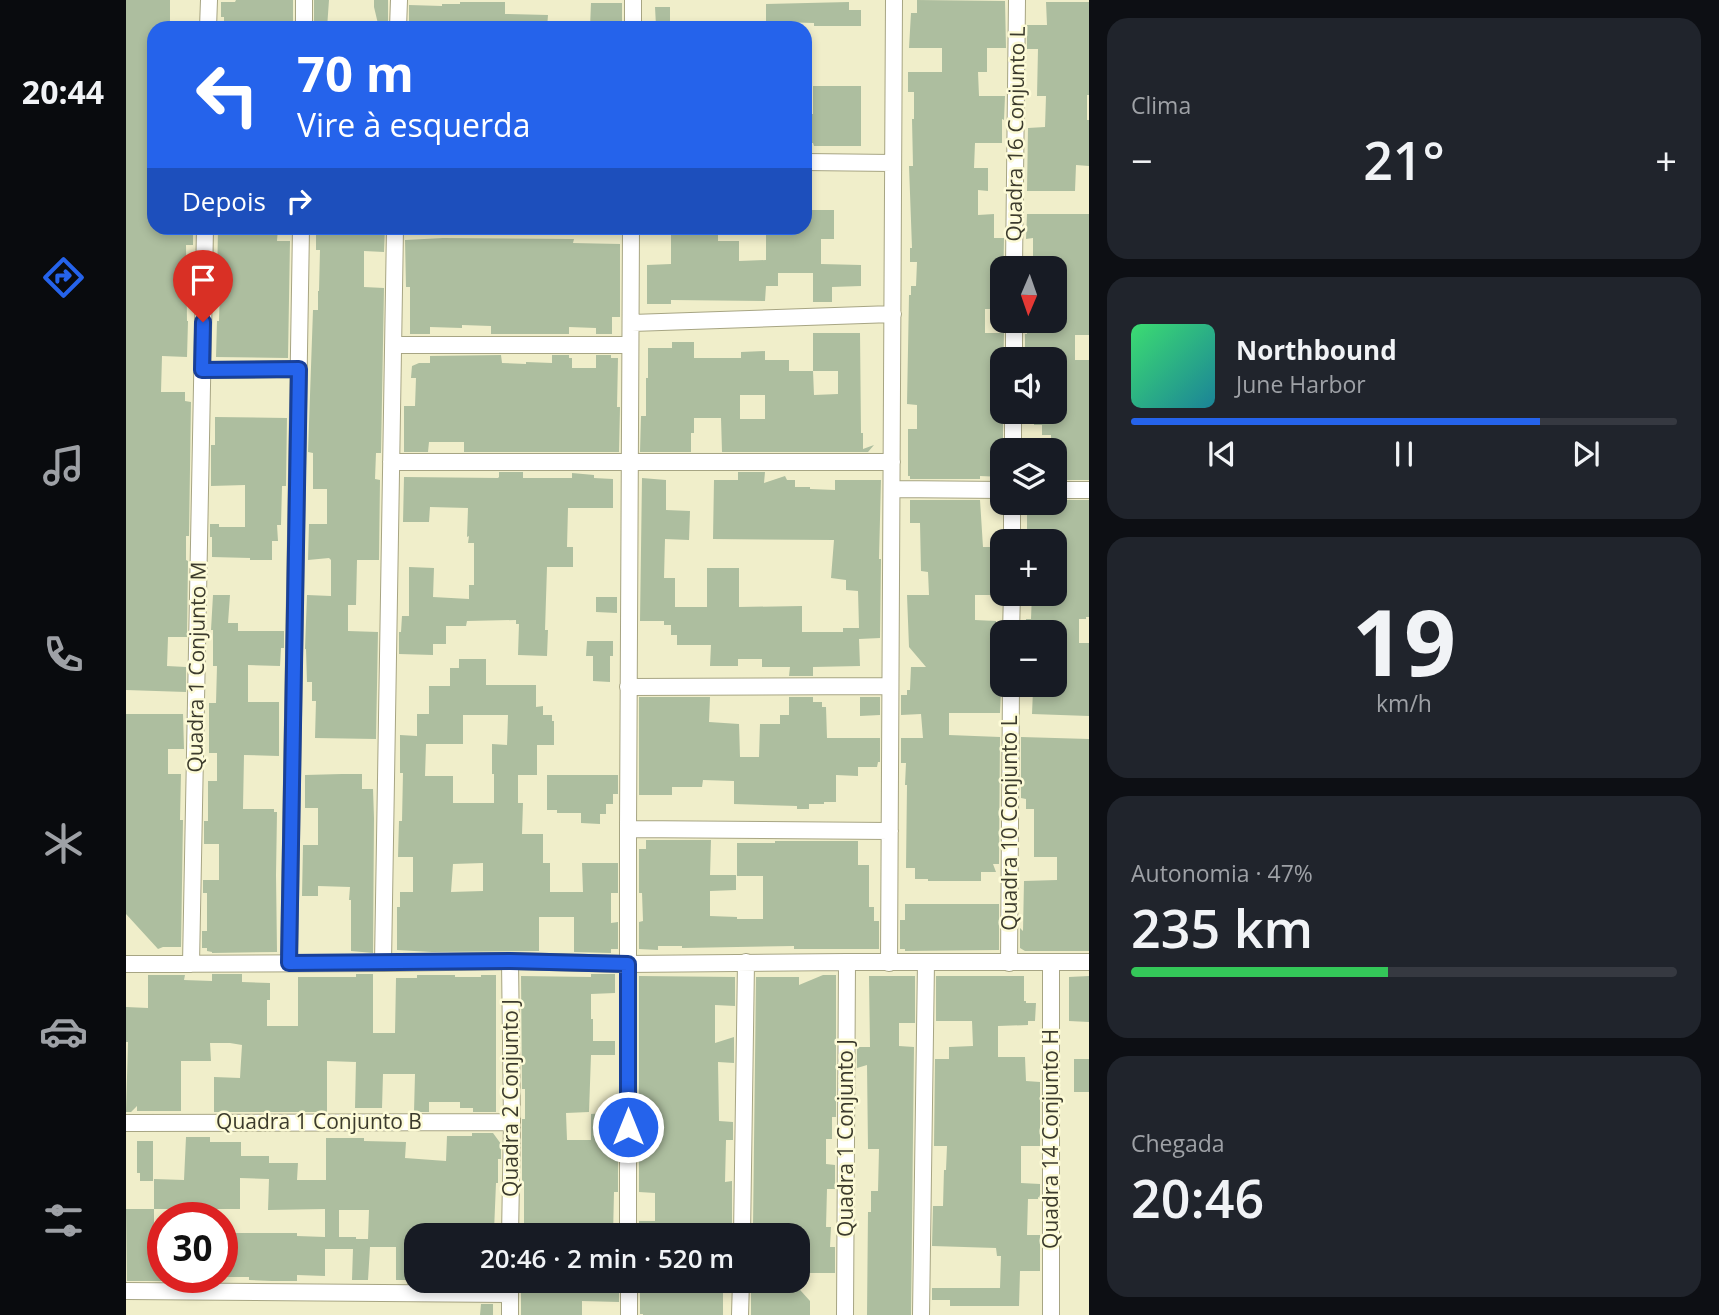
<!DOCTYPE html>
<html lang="pt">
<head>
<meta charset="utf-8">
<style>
	body { margin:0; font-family:"Open Sans",sans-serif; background:#20242c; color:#f1f3f6; height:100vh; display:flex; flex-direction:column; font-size:26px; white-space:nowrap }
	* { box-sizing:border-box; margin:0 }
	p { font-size:23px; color:#9ea1a6 }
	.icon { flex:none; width:38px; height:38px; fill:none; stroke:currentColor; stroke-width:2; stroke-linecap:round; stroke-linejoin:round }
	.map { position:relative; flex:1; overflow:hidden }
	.side { display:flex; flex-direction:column; gap:18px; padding:18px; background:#0d0f14; width:630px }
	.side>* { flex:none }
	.top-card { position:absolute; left:21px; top:21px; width:665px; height:214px; border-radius:21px; box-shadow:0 4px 10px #0003; background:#2563eb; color:#fff; overflow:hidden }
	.needle { width:46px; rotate:182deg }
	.controls { position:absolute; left:864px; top:256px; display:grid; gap:14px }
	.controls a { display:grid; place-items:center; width:77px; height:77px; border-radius:14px; background:#171b24; box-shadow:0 4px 10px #0003; font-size:35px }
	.speed { position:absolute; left:21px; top:1202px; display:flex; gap:14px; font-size:35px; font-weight:700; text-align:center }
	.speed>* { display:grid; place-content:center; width:91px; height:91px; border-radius:50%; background:#171b24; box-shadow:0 4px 10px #0003; line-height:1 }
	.speed .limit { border:10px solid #d22; background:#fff; color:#111 }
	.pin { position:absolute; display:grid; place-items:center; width:60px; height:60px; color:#fff; margin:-72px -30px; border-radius:50% 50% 50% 0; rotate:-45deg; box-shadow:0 0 7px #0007 }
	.pin .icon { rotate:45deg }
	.me { position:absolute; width:77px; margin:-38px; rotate:0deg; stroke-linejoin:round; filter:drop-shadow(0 0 5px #0008) }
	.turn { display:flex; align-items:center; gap:24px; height:147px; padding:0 35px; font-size:32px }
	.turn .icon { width:91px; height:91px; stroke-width:2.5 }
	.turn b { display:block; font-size:49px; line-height:60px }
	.then { display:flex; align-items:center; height:66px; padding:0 35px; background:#0003; gap:14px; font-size:26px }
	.big { font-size:52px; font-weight:600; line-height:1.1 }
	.side .tile { flex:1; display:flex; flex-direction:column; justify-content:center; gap:10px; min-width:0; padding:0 24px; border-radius:21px; background:#20242c }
	.side .dial { align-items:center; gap:0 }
	.dial b { font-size:91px; line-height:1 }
	.song { display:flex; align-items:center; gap:21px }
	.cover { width:84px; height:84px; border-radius:10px; background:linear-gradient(135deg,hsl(140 70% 55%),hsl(190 70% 35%)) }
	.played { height:7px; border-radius:4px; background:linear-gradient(90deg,#2563eb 75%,#363941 75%) }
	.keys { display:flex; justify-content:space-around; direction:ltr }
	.heat { display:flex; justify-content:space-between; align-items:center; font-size:38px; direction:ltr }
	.charge { height:10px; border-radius:5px; background:linear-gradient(90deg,#34c759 47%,#363941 0) }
	.trip { position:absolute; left:278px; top:1223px; width:406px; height:70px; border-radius:21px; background:#171b24; box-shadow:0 4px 10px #0003; font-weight:600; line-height:70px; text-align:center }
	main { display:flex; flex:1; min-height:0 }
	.tab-bar { display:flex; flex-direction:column; width:126px; justify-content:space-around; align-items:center; background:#090b0e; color:#9ea1a6 }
	.tab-bar .icon { width:49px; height:49px }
	.tab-bar .selected { color:#2563eb }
	.tab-bar b { font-size:32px; color:#f1f3f6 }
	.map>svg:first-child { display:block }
</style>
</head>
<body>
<main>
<nav class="tab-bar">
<b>20:44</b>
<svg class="icon selected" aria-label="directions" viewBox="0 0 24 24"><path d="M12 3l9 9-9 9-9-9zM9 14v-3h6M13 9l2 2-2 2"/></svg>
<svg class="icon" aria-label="music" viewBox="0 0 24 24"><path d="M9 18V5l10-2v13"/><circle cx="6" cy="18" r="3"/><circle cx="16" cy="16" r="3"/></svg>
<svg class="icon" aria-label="phone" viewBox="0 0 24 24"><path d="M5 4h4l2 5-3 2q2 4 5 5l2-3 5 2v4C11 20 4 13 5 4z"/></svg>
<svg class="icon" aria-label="climate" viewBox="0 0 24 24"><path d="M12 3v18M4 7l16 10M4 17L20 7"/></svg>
<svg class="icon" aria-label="car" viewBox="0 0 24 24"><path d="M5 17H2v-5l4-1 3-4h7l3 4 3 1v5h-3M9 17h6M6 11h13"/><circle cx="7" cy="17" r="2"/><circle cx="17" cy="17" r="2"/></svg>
<svg class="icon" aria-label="filters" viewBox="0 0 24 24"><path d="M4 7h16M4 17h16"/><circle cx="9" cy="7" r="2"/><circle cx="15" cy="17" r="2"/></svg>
</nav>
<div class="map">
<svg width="963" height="1315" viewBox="0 0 963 1315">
	<rect width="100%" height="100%" fill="#f0eeca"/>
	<path fill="#adbe9f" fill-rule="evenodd" d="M0 0H44V28H28V36H25V72H28V228H67V245H60L61 321H62L61 357 36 356 35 392H59V401L65 402 63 536H60V560L62 561 61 637H42L41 666 60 667V692L0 690Z
		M110 0H167V28H98V17H95V2H109Z
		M188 0H203L201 28H188Z
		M248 0H262V28H253L248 7Z
		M791 0 879 1 880 48H861V72H852L853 96H879L878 120 876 119V143H849L848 168H862V191L852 190V215L868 214V238H878L877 298H874L873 300V309H859V333H878L877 382 871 381 870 398V412H877V477L854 476V479H784V476H782V429H791V405L781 404 783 295H785V286H790L791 262H784V248H786L783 166H787L786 119H788V92H782V72H816V48H783L785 13H791Z
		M334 2H379V14L422 15 421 28H334V25L308 26V28H283V5L316 6V4H334Z
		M723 2V10H735V26H688V23L654 22V24H640V4Z
		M920 2H963V95H961V120H963V166L950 165 949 191H901L902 128 919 127 920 96H911L912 49H901V25H921Z
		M465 3H496V28H464Z
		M529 7H544V25L530 26Z
		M687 86H735V146H688L687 143H679V114H687Z
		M679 210H708V239H695V264L735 265V286L706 287V302H687V273H652V286H640L639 301 545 300V304H521V265L545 264V228H592V241H613V261L640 260V228H679Z
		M901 214H963V335H949V360H963V480H929V450H925V435H916V425H908V411H929V359L899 358V334H901V320H929V287H934V260L907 259V238L900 239Z
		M92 228H152L151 241H164L162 358 90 357 91 321H93L94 286 91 285Z
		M210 228H259L258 252 238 251V287L258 288 255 453H250L249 479 254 480 253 560H231L230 605H222V631L252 632 250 739 189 738 190 701H186V682H181L180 649H179L181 595 205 596V560L203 558 182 560 183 524H201V489H187V453L182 452 187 310H192V291H193L194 250H190V234H210Z
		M317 238 448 239 447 243 494 244V317H486V334H470V328L443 327V334H365V326L336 325V328L304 327V334H284V287H280L279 240Z
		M687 333H734L735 433H737V449L748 445 742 452H596L595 418H568V433H565V452H514L515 416H520V378H522V348H546V342H568V358H615V352L639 351V360H663V371H687L688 395 712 394V371H687ZM614 395H639V419H614Z
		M375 355 376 363 400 364V362L426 363V355H443V358H446V368H470V355H485V358H492L491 407H494L493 452H338V442H303L302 452H278V406H289L290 378H285L286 366 293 363H304V356Z
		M89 417 161 418 160 486H156L155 525H151L152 541H146V560H124V558L86 557V537H84V524H93V527H119V485L85 486V445H89Z
		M373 472H397V478H446V473L468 475V478L487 479V508H442L441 547H447V567H421L419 630H422L421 656 392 655 393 624H390V620L341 621 340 626H320V644H307V655L273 654V632H275L276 616H283V567L308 568 307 597 343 599V585H348V543H342L343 536 341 537 342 508 304 507 303 522H277L278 477 372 478 373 477Z
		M612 472H639L638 483 659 476 661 480H669V487H684V489L709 490V480H755L753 559H755L754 638 733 639 734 666 687 667V676H663L664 667H636V659H612V666H584L585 645H551V635H545V625H538V621H514L516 478 540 480V510L564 511 563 540 539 539 538 578H549V607H581V568H613V607L676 606V632H717V628H733L732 591 720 590V580L705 578 708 540 587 539 588 480H612Z
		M784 500H854L857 547H877V572H874V595H849V620L870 621V668H876L874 713H823V735L874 737 873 864H867L870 872H855V881H802V879H789V868H780L781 785H779L780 763H775V738H797L795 714 775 715V695H781V690H784L785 667H800L783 647 781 595H803L802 572 795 571 794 523H784Z
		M929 500H963V617H960V619H953V643H963V716L906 714 907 690H908V684H929V632H900V619H905L906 593H929V541H901V502H929Z
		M87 595H104L102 623H112V631H158V648H155L154 666 122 665V702H153V756L118 755 117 809H148V812H151L150 875 151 952 86 953V952L81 951V948H76V931H81V893H77V880H93V844H78V821H82V781H91V753H83V703H90L91 666H87V630H85Z
		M470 597H491V613L470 612Z
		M461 641H487V656H484V682L467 681V656H460Z
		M333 659H360V685H410V707L417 706V715H426V721H428V745H411V775H392V803H397L396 834H417V863H424V892H457L456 863H492V893H485V923L492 922V949H485V953L448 952V917H413V951L306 952 271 950V907H274V892H287V857H272L273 821H276L277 773H274V735L291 736V714H303V686H324V668H333ZM337 715H382L381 745 366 744V774H368V803H327V776H299L300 744H337ZM357 863V891L325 892 327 864Z
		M513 697H584L583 722 613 724 614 757H633L634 724H654V715H663V697H687V702H696V707H700L701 738H754V762H752L751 767H732V776L710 775V802H698V804H683V809H671V806L608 804V781L577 780 576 787H546V795H513Z
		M734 697H754V715L734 716Z
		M0 714H57L58 749H42V774H55L54 820H57L55 947H37L32 949 0 914Z
		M895 737 963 739V951H899L894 948V928L897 931 898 881 931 880V857H908V809H900V799L895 798Z
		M216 774H236V789H247L248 818 247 953 225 951V900H223L224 887 192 886V896H176L177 845H192V808H179V775Z
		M421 775H492V794H487V804H480V814H474V824L455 823V813H431V810H421Z
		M520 840H585L584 875H610V890L584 891V916L611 917V919H637V876H611V843H649V841H732V865H743V907H748V921H753V949H668V946L556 948V946H532V950L513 949V922L517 921 516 893H513V849H520Z
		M779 904H873V950L779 951V949H774V920H779Z
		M86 974H116V982L144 983V1000H141V1026H172V977H230V974H247V1033H269L270 978H291V975H329V977H355V975H370V1112H347V1108H334V1102H303V1112H288L289 1074H257L256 1108H229L230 1062 201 1061V1112H88V1077L114 1078 116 1045 104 1043H84L85 1061H55V1111H11V1106L5 1112H0L2 1042H0V1007L22 1008V975H59L58 980 86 981Z
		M465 974H489V993L465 994V1019H467V1041H489V1055H465L463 1112 440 1113 441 1140H465V1114L478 1113V1123H488L487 1136H485V1159L492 1160V1192H488L487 1236H398V1184H396V1119H399V1089H396L395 976 465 977Z
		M697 975H710V1117H706V1139H700V1164L709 1165V1189H701L700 1227H705L704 1247H709V1273H672V1236H665V1233H640V1227H627L630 977H673V985Z
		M513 976 609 977V1006L589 1005V1043L608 1037V1063L592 1062 593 1121 607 1122V1140H600L599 1182 606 1181V1227H599V1236H513V1221H529V1193L513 1192Z
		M743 976H789V1023H773V1046L788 1047 785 1315H741L742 1212H745V1191H752L753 1149H742L741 1065 731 1068V1047H744Z
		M810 976H898V1001H900V1003H910L909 1021H902V1025L872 1026V1057H899L900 1081 914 1082V1146H895V1183L914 1184V1198L912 1197V1199H902L901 1235H914V1271H894L893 1306H824V1300H806V1288H874L875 1256H871L870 1248 806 1246 807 1206H817L818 1170H820L821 1146H808L809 1059H823V1047L847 1046 846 1021H810Z
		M963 976V1022L943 1021V977Z
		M948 1059H963V1092H948Z
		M346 1133H367L375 1144V1159H372V1183H370L368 1231H363V1236H290V1242H285L284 1280H270V1247H244L242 1280H226L227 1249H199V1276L171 1275V1281H146L123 1280V1277H96V1233H171V1236L199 1237V1209L142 1210 143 1179 114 1178V1209H85V1218H56V1209H28V1179L58 1180 60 1137H84V1142H115V1156H143V1163H172L171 1180H200V1138H238V1141L280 1142 279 1158 320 1161 321 1136H346ZM213 1210H243L242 1239H230V1237H213Z
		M11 1141H27V1181H14V1173H11Z
		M0 1209H28V1242H37V1281H1Z
		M395 1281H479V1285H493V1302L456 1301V1315H395Z
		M514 1281H597V1315H517V1314H514Z
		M625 1281H666L684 1301V1315H625Z
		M355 1304H367V1315H354Z"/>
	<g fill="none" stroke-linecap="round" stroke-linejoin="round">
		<g stroke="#a7a583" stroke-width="18">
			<path id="minor" d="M82 28 83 0
				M178 28V0
				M272 28 273 0
				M507 28V0
				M679 162 767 163
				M888 268 891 0
				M506 323 767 314
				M267 345H504
				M888 359V320
				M76 370 173 369
				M887 450V411
				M265 462H766
				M766 489 877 490
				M929 490H963
				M886 541V502
				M885 632 886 593
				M502 687 764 686
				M502 829 764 831
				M384 961 386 1122 384 1236
				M163 963 175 228
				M257 963 269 228
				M763 963 768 0
				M883 963 885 684
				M0 964 257 963 384 961 501 964 721 962H963
				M65 964 79 228
				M0 1123 386 1122
				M502 1236V829L505 228
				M616 1236 620 962
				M503 1281V1315
				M0 1291 384 1294
				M384 1315V1281
				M614 1315 615 1281
				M719 1315 721 962
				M795 1315 800 962
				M925 1315V962"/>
		</g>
		<use href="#minor" stroke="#fff" stroke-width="16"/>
	</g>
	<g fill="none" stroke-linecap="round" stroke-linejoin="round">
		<g stroke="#184099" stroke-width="18">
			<path id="route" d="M77 322 76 370 173 369 163 963 384 961 502 964V1127"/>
		</g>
		<use href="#route" stroke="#2563eb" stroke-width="12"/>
	</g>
	<g text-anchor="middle" stroke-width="5" stroke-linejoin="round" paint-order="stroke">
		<g font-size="21" fill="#3c3b2d" stroke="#fdfbd7">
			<text transform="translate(890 134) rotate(-89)" y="7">Quadra 16 Conjunto L</text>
			<text transform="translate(71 667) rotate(-89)" y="7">Quadra 1 Conjunto M</text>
			<text transform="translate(884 823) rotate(-90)" y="7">Quadra 10 Conjunto L</text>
			<text transform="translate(385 1098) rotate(-90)" y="7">Quadra 2 Conjunto J</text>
			<text x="193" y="1129">Quadra 1 Conjunto B</text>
			<text transform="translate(720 1138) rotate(-90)" y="7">Quadra 1 Conjunto J</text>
			<text transform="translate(925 1139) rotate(-90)" y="7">Quadra 14 Conjunto H</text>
		</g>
	</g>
</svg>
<div class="controls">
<a><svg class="needle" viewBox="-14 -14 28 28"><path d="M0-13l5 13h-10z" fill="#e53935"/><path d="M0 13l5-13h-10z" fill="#9ea1a6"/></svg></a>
<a><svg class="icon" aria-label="sound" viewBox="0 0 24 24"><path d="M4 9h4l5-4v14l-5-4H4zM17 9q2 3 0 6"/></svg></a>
<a><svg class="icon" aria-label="layers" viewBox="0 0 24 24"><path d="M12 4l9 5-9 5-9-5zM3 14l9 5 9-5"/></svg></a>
<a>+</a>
<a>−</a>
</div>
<div class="speed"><div class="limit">30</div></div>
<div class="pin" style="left:77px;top:322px;background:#d93025"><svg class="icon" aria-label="arrive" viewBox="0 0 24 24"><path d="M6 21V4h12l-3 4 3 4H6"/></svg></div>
<svg class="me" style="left:502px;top:1127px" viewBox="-20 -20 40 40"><circle r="17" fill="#2563eb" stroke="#fff" stroke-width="3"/><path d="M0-11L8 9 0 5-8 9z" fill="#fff"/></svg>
<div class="trip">20:46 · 2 min · 520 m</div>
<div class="top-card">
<div class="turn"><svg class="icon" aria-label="left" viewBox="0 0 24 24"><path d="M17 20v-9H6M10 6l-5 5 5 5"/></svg><div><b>70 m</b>Vire à esquerda</div></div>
<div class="then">Depois<svg class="icon" aria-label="right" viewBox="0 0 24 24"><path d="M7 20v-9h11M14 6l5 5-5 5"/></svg></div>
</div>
</div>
<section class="side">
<div class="tile"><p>Clima</p>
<div class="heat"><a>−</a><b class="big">21°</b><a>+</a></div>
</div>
<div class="tile">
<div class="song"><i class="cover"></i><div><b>Northbound</b><p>June Harbor</p></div></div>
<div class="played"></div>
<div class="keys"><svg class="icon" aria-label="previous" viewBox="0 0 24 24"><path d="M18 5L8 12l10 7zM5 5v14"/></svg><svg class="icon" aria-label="pause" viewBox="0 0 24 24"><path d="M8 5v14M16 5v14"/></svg><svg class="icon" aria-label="next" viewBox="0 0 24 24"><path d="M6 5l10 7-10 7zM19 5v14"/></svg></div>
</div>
<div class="tile dial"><b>19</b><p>km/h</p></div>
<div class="tile"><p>Autonomia · 47%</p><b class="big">235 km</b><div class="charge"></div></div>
<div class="tile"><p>Chegada</p><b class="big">20:46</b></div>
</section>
</main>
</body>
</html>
